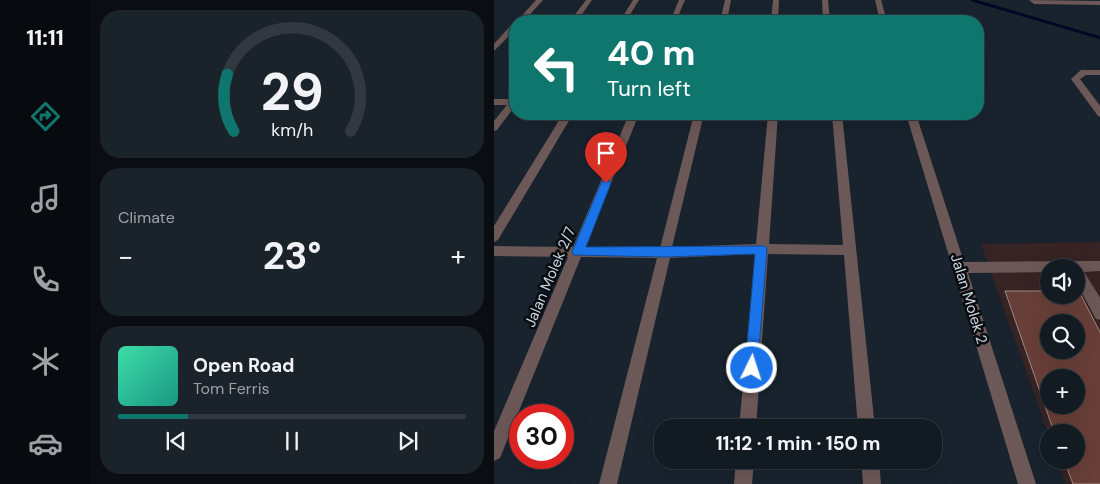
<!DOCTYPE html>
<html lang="en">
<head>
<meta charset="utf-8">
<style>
	body { margin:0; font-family:"DM Sans",sans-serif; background:#1b232a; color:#f1f3f6; height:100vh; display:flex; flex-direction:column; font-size:19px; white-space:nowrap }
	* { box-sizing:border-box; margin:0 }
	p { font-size:16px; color:#9ca1a5 }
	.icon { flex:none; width:28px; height:28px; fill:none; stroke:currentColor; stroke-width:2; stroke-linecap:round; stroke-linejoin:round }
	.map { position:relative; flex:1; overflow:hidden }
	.side { display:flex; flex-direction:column; gap:10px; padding:10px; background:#0a0e13; width:404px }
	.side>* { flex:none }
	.guide { position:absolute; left:15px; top:15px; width:475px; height:105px; border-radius:20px; box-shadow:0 5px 20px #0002,0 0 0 1px #313840; background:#0f766e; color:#fff; overflow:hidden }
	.controls { position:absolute; left:546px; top:259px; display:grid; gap:10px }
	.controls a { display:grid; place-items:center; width:45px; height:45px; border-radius:50%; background:#121a22; box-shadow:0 5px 20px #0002,0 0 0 1px #313840; font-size:25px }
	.speed { position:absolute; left:15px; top:404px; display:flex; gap:10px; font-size:25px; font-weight:700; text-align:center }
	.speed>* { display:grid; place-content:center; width:65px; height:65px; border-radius:50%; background:#121a22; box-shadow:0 5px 20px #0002,0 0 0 1px #313840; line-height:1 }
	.speed .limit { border:8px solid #d22; background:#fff; color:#111 }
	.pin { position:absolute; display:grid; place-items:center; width:42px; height:42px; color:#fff; margin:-51px -21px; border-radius:50% 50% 50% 0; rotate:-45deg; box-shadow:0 0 5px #0007 }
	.pin .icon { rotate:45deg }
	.me { position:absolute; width:55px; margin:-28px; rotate:4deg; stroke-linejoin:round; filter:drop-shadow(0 0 4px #0008) }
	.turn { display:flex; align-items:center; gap:18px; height:105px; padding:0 15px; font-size:22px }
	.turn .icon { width:65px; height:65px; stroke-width:2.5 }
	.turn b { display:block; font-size:35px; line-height:42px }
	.big { font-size:38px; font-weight:700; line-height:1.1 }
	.side .card { flex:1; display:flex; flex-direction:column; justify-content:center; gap:8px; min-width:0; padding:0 18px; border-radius:20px; background:#1b232a }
	.side .dial { align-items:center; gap:0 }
	.dial svg { height:130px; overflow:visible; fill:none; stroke:#313840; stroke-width:7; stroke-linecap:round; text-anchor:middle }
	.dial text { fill:#f1f3f6; stroke:none }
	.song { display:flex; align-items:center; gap:15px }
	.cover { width:60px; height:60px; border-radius:8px; background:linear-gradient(135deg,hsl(160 70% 55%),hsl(170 70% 35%)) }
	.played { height:5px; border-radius:2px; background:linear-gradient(90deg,#0f766e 20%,#313840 20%) }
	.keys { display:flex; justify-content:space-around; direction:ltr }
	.heat { display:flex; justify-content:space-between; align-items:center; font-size:28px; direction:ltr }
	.trip { position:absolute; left:160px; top:419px; width:288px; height:50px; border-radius:20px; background:#121a22; box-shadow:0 5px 20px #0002,0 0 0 1px #313840; font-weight:700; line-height:50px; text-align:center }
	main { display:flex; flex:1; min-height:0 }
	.tab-bar { display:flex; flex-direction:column; width:90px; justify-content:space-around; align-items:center; background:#070a0e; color:#9ca1a5 }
	.tab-bar .icon { width:35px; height:35px }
	.tab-bar .on { color:#0f766e }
	.tab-bar b { font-size:22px; color:#f1f3f6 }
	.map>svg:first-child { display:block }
</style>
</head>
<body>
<main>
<nav class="tab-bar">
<b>11:11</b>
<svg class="icon on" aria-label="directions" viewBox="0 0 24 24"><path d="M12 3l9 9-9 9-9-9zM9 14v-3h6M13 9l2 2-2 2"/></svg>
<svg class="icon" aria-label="music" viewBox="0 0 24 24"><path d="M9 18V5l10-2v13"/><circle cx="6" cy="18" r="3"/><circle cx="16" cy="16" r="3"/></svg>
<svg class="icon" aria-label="phone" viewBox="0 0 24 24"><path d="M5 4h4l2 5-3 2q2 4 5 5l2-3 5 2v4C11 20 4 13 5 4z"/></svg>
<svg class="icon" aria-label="climate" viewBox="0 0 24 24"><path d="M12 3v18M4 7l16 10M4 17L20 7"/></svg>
<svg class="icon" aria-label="car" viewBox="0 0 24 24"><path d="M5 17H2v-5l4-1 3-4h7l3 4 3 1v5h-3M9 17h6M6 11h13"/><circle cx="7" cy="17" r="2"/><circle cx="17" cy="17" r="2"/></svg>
</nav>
<section class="side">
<div class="card dial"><svg viewBox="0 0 100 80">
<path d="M14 69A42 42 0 1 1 86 69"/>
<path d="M14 69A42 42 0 0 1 10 34" stroke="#0f766e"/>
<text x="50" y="56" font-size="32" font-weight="700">29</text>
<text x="50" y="72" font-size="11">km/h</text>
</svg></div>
<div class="card"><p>Climate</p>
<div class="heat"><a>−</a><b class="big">23°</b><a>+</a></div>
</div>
<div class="card">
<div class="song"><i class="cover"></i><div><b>Open Road</b><p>Tom Ferris</p></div></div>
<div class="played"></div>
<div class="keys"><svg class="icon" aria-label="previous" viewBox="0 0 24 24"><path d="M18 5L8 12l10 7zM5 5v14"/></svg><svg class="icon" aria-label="pause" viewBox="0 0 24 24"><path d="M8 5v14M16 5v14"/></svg><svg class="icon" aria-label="next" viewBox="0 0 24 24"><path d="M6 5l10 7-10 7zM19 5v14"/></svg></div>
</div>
</section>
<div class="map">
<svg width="607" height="484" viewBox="0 0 607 484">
	<rect width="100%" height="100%" fill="#18232e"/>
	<path fill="#372323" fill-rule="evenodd" d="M606 242V484H572L564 460H582V432H555V436L487 244ZM555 268H582V295H555ZM555 322H582V350H555ZM555 378H582V405H555Z"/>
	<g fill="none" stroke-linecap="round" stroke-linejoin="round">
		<path stroke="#020823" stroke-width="3" d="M478 0 607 38"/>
	</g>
	<path fill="#683f38" stroke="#9f8a86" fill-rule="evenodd" d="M511 291H555V295H587L592 305 607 334V484H579L570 460H582V432H560ZM555 322H582V350H555ZM555 378H582V405H555Z"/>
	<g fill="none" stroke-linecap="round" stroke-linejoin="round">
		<path fill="#6c5857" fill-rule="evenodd" d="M42 0H49L30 21H23Z
			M92 0H98L83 21H76Z
			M139 0H145L132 21H126Z
			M185 0H191L182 21H176Z
			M231 0H237L233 21H226Z
			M279 0H285L284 21H277Z
			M328 0H334L336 21H329Z
			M381 0H387L393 21H386Z
			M535 0 607 1V5L540 4Z
			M18 24H21V30L0 51V44Z
			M587 70H607V75H592L586 79 607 107V117L604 116 577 79Z
			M21 97V106L3 130 0 131V121L13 105H0V99H17Z
			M69 114H79L4 240 0 242V226Z
			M135 114H145L91 247 166 248 200 114H210L178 247 262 244 274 114H284L275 244 349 245 338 114H348L381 428H364L350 255 274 254 262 428H245L261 254 176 258 123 484H105L163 258 87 257 6 458 0 461V431L74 257 0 256V246L79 247Z
			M412 114H422L470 262 607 261V271L590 272 607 299V320L602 319 582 282V268H555V272L474 273 542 484H524Z
			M242 460H260L258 484H240Z
			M367 460H385L387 484H369Z"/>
	</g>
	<path fill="#1a73e8" stroke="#114b97" d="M112 179 117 183 92 247 271 246 273 249 263 373 258 375 253 373 251 368 261 254 171 257 80 255 78 252 107 183Z"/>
	<g text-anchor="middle" stroke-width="5" stroke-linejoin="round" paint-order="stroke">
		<g font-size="15" fill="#d0d7df" stroke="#070c11">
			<text transform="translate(56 277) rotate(-67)" y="5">Jalan Molek 2/7</text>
			<text transform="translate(475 299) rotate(73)" y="5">Jalan Molek 2</text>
		</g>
	</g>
</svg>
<div class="controls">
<a><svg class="icon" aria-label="sound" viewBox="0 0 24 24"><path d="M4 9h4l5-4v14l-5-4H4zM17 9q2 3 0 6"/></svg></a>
<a><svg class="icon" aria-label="search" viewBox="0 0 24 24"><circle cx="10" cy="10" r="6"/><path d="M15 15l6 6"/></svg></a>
<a>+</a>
<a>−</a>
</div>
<div class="speed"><div class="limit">30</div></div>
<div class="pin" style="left:112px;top:183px;background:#d93025"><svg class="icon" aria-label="arrive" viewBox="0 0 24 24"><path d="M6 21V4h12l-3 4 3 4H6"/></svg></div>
<svg class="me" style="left:258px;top:368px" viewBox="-20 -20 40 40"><circle r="17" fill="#1a73e8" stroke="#fff" stroke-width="3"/><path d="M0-11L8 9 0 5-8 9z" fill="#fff"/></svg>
<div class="trip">11:12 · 1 min · 150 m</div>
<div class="guide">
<div class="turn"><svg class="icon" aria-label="left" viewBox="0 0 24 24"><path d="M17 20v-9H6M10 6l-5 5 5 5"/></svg><div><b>40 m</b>Turn left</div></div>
</div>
</div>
</main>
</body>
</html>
